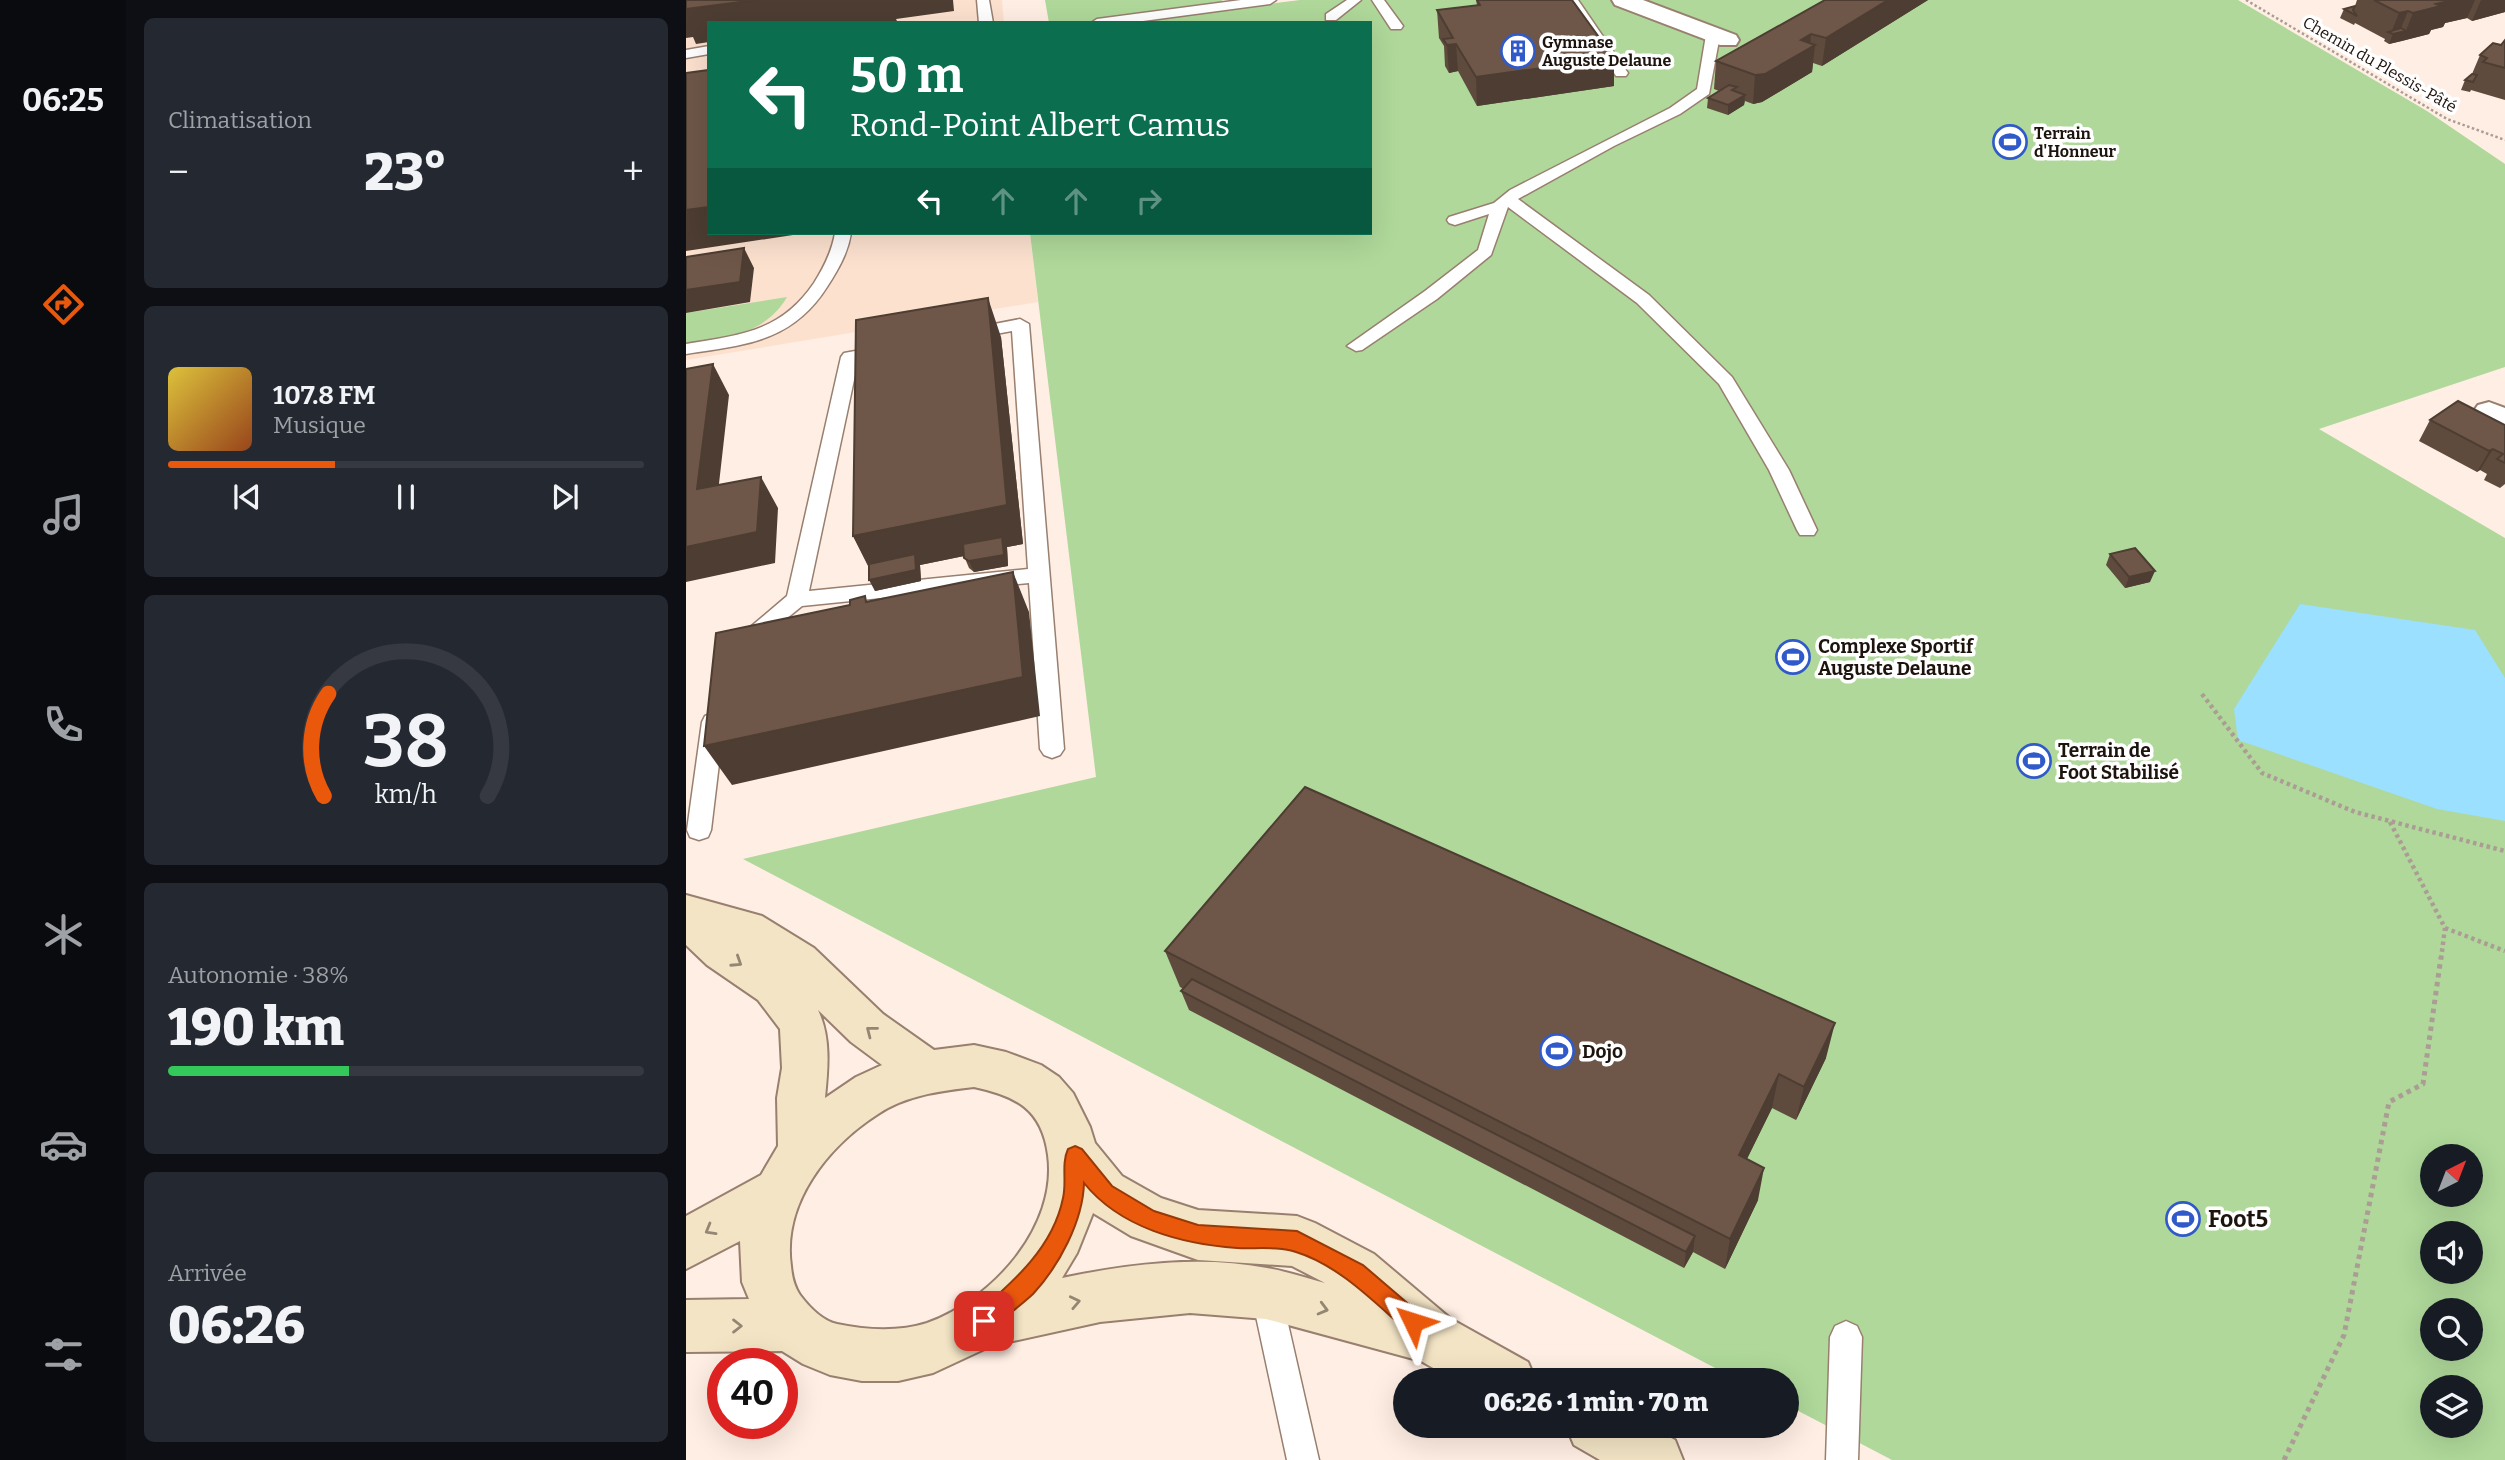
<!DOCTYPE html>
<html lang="fr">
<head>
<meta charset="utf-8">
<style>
	body { margin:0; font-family:Bitter,serif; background:#242831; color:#f1f3f6; height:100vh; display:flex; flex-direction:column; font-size:26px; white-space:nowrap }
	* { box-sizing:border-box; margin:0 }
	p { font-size:23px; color:#9ea1a6 }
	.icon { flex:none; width:38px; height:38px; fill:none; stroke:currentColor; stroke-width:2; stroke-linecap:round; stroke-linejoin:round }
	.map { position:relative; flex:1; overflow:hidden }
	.drawer { display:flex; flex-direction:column; gap:18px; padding:18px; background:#0d0f14; width:560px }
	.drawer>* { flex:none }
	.top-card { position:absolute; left:21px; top:21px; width:665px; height:214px; border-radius:0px; box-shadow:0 7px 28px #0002; background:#0b6e4f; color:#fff; overflow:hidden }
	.needle { width:46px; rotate:42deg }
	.buttons { position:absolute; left:1734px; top:1144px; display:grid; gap:14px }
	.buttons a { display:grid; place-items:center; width:63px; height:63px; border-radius:50%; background:#171b24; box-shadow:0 7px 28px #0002; font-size:35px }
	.speed { position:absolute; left:21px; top:1348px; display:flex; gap:14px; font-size:35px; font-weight:700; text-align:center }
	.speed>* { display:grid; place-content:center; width:91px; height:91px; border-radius:50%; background:#171b24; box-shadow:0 7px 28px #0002; line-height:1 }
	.speed .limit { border:10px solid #d22; background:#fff; color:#111 }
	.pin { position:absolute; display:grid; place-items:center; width:60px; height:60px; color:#fff; margin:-30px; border-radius:14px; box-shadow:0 4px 10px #0006 }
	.me { position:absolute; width:77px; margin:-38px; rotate:311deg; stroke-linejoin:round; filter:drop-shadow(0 0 5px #0008) }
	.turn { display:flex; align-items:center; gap:24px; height:147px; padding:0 28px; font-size:32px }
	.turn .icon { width:91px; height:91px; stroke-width:2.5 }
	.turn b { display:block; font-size:49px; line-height:60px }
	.lanes { display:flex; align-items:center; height:66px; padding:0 28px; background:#0003; justify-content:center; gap:35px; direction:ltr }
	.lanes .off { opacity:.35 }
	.big { font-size:52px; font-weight:800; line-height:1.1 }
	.drawer .card { flex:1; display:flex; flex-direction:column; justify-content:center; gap:10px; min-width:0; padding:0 24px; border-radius:10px; background:#242831 }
	.drawer .dial { align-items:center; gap:0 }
	.dial svg { height:182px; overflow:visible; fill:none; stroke:#363941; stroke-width:7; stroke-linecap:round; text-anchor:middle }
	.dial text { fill:#f1f3f6; stroke:none }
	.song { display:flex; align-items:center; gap:21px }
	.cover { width:84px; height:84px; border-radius:10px; background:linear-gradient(135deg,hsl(50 70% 55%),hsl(20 70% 35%)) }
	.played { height:7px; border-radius:4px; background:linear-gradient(90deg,#ea580c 35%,#363941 35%) }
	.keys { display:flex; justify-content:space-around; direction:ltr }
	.heat { display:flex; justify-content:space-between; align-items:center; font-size:38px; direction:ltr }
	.charge { height:10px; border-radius:5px; background:linear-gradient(90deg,#34c759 38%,#363941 0) }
	.trip { position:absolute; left:707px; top:1368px; width:406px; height:70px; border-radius:35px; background:#171b24; box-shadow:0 7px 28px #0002; font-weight:800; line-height:70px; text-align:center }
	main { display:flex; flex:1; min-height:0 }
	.dock { display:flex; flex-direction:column; width:126px; justify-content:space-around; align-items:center; background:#090b0e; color:#9ea1a6 }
	.dock .icon { width:49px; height:49px }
	.dock .selected { color:#ea580c }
	.dock b { font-size:32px; color:#f1f3f6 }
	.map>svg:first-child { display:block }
</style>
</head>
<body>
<main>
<nav class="dock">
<b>06:25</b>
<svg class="icon selected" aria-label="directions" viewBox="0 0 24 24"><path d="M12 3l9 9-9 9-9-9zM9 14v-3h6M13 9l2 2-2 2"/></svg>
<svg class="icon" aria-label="music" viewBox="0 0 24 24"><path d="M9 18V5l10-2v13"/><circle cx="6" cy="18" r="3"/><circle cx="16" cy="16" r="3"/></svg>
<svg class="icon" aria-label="phone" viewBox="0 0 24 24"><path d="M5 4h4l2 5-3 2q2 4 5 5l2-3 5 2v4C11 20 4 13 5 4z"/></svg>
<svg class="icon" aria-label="climate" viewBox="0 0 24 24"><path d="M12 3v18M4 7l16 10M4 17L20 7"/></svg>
<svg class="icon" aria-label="car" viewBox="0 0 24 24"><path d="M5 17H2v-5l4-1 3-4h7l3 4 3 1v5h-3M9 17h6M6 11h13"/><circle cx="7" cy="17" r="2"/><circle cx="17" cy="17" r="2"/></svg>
<svg class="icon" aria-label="filters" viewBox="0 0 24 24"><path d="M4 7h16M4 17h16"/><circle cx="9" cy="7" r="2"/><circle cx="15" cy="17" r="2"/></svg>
</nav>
<section class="drawer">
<div class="card"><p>Climatisation</p>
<div class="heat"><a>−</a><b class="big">23°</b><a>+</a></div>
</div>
<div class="card">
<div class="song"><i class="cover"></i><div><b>107.8 FM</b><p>Musique</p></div></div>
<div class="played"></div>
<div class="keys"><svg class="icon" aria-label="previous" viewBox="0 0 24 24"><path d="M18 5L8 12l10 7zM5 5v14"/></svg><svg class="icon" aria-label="pause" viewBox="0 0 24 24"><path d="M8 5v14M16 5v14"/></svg><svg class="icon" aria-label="next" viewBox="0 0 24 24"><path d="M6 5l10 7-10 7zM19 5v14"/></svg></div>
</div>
<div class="card dial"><svg viewBox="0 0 100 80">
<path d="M14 69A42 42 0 1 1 86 69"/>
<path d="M14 69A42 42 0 0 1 16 24" stroke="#ea580c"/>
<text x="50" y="56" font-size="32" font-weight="700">38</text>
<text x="50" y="72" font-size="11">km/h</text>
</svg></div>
<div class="card"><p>Autonomie · 38%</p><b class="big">190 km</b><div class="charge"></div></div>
<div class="card"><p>Arrivée</p><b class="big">06:26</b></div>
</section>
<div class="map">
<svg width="1819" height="1460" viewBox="0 0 1819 1460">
	<rect width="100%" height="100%" fill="#ffeee3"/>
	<path fill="#fce1cf" d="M0 0H316L318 23H23V233H344L352 302 0 360Z"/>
	<path fill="#afd89a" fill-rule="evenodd" d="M359 0H536L537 3 400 23H363Z
		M614 0H1552L1741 111 1819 164V367L1633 429 1819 538V1460H1206L1101 1405V1381H1054L57 859 410 777 344 233H684V23H435ZM1746 1157H1785V1195H1746ZM1746 1234H1785V1272H1746ZM1746 1311H1785V1349H1746ZM1746 1388H1785V1426H1746Z
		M101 297C80 334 39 338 0 345V313Z"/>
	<path fill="#9be0ff" d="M1614 604 1789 630 1819 678V821L1751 809 1552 740 1548 709Z"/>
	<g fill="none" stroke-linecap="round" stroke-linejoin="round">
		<g stroke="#987f6f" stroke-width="3">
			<path id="lane" d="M291 0H303L307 23H293Z
				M555 0H590L584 4 442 23H405L411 19Z
				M661 0H675L650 20H640V14Z
				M686 0H698L717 26 715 29H705Z
				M880 0H892L942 73 940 76H930Z
				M1027 31 1034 35 1023 94 994 114 928 146 832 199 963 295 1046 377 1103 470 1131 530 1128 535H1114L1111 530 1083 470 1033 384 951 303 822 207 805 255 751 299 676 350 670 351 661 346 739 291 792 250 803 214 769 225 763 223 761 220 763 217 808 203 824 190 984 108 1011 89 1020 35Z
				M23 46V54L0 58V50Z
				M149 233H165C162 253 152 270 141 287 106 342 59 345 0 354V344C54 335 95 332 128 283 138 267 146 251 149 233Z
				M334 319 343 324 378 749 374 755 366 758 358 755 354 749 343 583 116 606 68 645 60 648 52 645 49 640 101 596 155 357 158 353 197 346 206 351 203 355 172 361 123 591 342 569 326 331 283 339 274 334 277 330Z
				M27 713 35 716 38 722 25 830 22 837 13 840 4 837 1 830 16 722 19 716Z
				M580 1278 591 1282 595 1293 633 1460H601L565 1293 569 1282Z
				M1160 1321 1171 1326 1176 1337 1172 1460H1140L1144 1337 1149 1326Z"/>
		</g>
		<g stroke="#987f6f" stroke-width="4">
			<path id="street" d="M926 0H957L1050 35 1053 40 1050 45H1034L929 5Z
				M1803 402 1819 408V430L1792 419 1787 412 1792 405Z"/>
		</g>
		<g stroke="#987f6f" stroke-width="4">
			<path id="secondary" d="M0 895 76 916 128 948 197 1014 248 1050 288 1045 320 1052 355 1065 373 1077 387 1093 404 1127 409 1143 436 1176 475 1198 512 1210 611 1216 629 1223 688 1254 765 1319 842 1362 850 1381H770L735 1361 580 1319 504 1313 414 1322 305 1346 247 1373 212 1381H176L144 1375 117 1364 96 1351 0 1352V1300L63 1299 56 1282 54 1241 0 1269V1216L75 1175 92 1146 91 1098 96 1068 94 1029 72 1000 21 965 0 945ZM132 1010 165 1042 196 1065 170 1077 139 1098C142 1068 145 1037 132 1010ZM288 1087C330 1096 356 1109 362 1155 372 1227 306 1300 241 1323 213 1332 179 1330 151 1324 137 1321 123 1307 114 1295 108 1286 106 1277 105 1266 96 1203 142 1146 192 1114 221 1095 254 1091 288 1087ZM407 1213 445 1236 512 1260 606 1266 639 1283C620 1278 600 1271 581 1268 514 1255 442 1264 376 1278L391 1253Z
				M880 1426H962L989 1440 997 1460H914L888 1445Z"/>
		</g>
		<path stroke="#ab9d94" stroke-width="2.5" stroke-dasharray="2.5 2.5" stroke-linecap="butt" d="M1560 0 1761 119 1819 140"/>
		<path stroke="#ab9d94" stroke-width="4.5" stroke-dasharray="3.5 3.5" stroke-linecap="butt" d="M1516 694 1576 773 1669 812 1819 851
			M1704 822 1759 928 1755 959
			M1759 928 1819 951"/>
		<path stroke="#ab9d94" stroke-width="5" stroke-dasharray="4.5 4.5" stroke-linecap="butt" d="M1598 1460 1658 1335 1703 1102 1737 1084 1755 957"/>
		<use href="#lane" fill="#fff" fill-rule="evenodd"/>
		<use href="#street" fill="#fff" fill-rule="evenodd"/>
		<use href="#secondary" fill="#f3e4c5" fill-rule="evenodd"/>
	</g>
	<path fill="#5f4b3e" d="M790 0H886L928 58V86L791 106 772 71 763 73 759 66 758 46 753 38 751 10 791 5Z
		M1139 0H1242L1136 66 1127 63 1126 72 1076 102 1067 104 1059 101 1058 105 1042 115 1021 108 1022 98 1033 91 1028 89 1030 61Z
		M1671 0H1819V12L1786 21 1781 18 1759 23 1757 27 1745 30 1743 34 1703 44 1698 41 1699 39 1669 23 1668 25 1654 18 1658 9 1669 6Z
		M1819 40V100L1785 90 1784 92 1775 90 1779 80 1786 74 1794 55 1815 45Z
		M315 337 337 544 321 547 322 566 288 572 283 568 278 556 234 565 235 581 189 591 183 568 167 536Z
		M1744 420 1819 425V484L1814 488 1798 480 1801 474 1794 470 1791 472 1733 441Z
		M1424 554 1464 582 1439 588 1420 565Z
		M479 951 1140 1058 1110 1120 1086 1108 1061 1159 1072 1200 1039 1269 1007 1252 998 1268 503 1010 495 991 498 989 494 987Z"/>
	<path fill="#4d3d32" d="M0 0H267L268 11 210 19 212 23H186L185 22 23 23V42L10 44 7 37 0 38Z
		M1202 0H1242L1136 66 1140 38Z
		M1762 0H1789L1781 18 1759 23 1757 27 1745 30 1743 34 1716 41 1727 13Z
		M1795 0H1819V12L1786 21Z
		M1722 11 1713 33 1720 31 1716 41 1703 44 1707 34 1705 33 1713 13Z
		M1125 34 1124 48 1129 45 1126 72 1076 102 1067 104 1069 75 1115 40Z
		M770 44 772 71 763 73 761 45Z
		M928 58V86L791 106 790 77Z
		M1059 95 1058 105 1042 115V105Z
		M23 207V233H107V235L0 251V210Z
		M58 248 68 268 64 302 0 313V290Z
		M302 298 315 337 337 544 321 547 322 566 288 572 283 561 317 548 234 565 235 581 189 591 183 580 187 575 167 536Z
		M27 364 43 395 29 519 11 489Z
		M1807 449 1794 470 1791 472 1803 451Z
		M75 477 92 508 89 563 0 582V547Z
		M1469 571 1464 582 1439 588 1443 577Z
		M327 572 343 612 354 716 46 785 18 746Z
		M1149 1023 1140 1058 1110 1120 1118 1087Z
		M1093 1074 1086 1108 1047 1187 1053 1155Z
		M1078 1168 1072 1200 1039 1269 1044 1239Z
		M1009 1236 1007 1252 998 1268 1000 1252Z"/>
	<path fill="#6e5748" stroke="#4d3d32" stroke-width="2" d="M0 0H70L0 9Z
		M791 0H886L928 58 790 77 770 44 761 45 757 39 767 38 751 10 794 5Z
		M1139 0H1202L1140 38 1125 34 1115 40 1129 45 1079 74 1069 75 1030 61Z
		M1688 0H1767L1750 4 1755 6 1727 13 1722 11 1713 13Z
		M1669 6 1667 10 1671 16 1658 9Z
		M1715 28 1720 31 1707 34 1702 32Z
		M1819 40V68L1797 62 1801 58 1794 55 1807 43 1815 45Z
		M23 70V207L0 210V73Z
		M1786 74 1791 75 1787 82 1779 80Z
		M1043 85 1051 87 1046 90 1059 95 1042 105 1022 98Z
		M58 248 54 282 0 290V257Z
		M302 298 321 505 167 536 170 320Z
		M27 364 11 489 75 477 71 532 0 547V369Z
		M1772 401 1819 425V463L1811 459 1817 454 1807 449 1803 451 1744 420Z
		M316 537 318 555 283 561 278 558 277 544Z
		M1449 548 1469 571 1443 577 1424 554Z
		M229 554 230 570 183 580V564Z
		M327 572 337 677 18 746 30 633 164 605V600L179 596 180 602Z
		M619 787 1149 1023 1118 1087 1093 1074 1053 1155 1078 1168 1044 1239 479 951Z
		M506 979 1009 1236 1000 1252 495 991Z"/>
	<defs><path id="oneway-chevron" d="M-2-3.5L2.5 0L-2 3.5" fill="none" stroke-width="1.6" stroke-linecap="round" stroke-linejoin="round" transform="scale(1.75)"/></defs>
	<g stroke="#938673">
		<use href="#oneway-chevron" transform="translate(51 962) rotate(33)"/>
		<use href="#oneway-chevron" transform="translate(185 1031) rotate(-142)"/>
		<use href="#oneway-chevron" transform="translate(24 1230) rotate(150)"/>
		<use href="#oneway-chevron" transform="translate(389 1302) rotate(-12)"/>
		<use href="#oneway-chevron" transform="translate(637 1309) rotate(15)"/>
		<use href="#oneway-chevron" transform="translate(51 1326)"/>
	</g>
	<path fill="#ea580c" stroke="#983908" stroke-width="2" d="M389 1146 396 1149 426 1186 468 1211 512 1225 611 1231 677 1265 734 1314 738 1322 734 1329 727 1333 719 1329C687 1301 652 1265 610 1252 593 1246 569 1249 551 1248 496 1244 434 1228 398 1183 397 1221 373 1266 347 1294 334 1306 319 1317 305 1329L298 1332 290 1329 287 1321 290 1314C327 1282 367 1248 377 1198 381 1182 375 1164 382 1149Z"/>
	<defs>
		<g id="building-ring" transform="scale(1.75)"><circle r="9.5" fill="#fff" stroke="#305ac9" stroke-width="1.5"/><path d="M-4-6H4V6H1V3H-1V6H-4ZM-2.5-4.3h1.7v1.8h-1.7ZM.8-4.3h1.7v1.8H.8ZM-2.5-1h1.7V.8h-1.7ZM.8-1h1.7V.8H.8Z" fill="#305ac9"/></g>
		<g id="stadium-ring" transform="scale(1.75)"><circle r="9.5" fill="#fff" stroke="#305ac9" stroke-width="1.5"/><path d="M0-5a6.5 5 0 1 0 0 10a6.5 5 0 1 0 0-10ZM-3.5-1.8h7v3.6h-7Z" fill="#305ac9"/></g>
	</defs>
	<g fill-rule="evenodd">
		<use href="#building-ring" x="832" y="51"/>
		<use href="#stadium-ring" x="1324" y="142"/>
		<use href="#stadium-ring" x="1107" y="657"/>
		<use href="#stadium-ring" x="1348" y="761"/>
		<use href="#stadium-ring" x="871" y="1051"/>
		<use href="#stadium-ring" x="1497" y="1219"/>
	</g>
	<g text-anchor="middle" stroke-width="7" stroke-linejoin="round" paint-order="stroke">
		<g font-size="16" font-weight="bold" fill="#1d140e" stroke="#fff" text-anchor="start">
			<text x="856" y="48">Gymnase<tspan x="856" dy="18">Auguste Delaune</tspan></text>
			<text x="1348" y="139">Terrain<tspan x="1348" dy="18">d'Honneur</tspan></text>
		</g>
		<g font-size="16" fill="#1d140e" stroke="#fff">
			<text transform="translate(1694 64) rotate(30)" y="6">Chemin du Plessis-Pâté</text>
		</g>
		<g font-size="19" font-weight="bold" fill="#1d140e" stroke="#fff" text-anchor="start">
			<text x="1132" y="653">Complexe Sportif<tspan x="1132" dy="22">Auguste Delaune</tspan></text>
			<text x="1372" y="757">Terrain de<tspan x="1372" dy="22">Foot Stabilisé</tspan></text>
			<text x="896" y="1058">Dojo</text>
		</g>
		<g font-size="23" font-weight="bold" fill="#1d140e" stroke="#fff" text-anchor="start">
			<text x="1522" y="1227">Foot5</text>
		</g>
	</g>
</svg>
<div class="buttons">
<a><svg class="needle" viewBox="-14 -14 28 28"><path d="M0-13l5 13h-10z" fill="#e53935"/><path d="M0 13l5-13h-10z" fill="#9ea1a6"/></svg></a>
<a><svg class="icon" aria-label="sound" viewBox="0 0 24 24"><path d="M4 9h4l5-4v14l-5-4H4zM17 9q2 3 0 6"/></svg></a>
<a><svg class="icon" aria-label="search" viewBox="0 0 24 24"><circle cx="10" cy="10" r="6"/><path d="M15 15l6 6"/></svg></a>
<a><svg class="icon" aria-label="layers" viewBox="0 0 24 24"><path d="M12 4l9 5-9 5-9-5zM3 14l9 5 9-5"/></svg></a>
</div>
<div class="speed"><div class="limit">40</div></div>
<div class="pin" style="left:298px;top:1321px;background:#d93025"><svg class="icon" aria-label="arrive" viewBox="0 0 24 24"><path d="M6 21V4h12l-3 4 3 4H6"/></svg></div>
<svg class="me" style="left:727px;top:1322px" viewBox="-20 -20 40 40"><path d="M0-17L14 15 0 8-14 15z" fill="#ea580c" stroke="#fff" stroke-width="4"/></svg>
<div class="trip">06:26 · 1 min · 70 m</div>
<div class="top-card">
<div class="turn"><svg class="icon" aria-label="left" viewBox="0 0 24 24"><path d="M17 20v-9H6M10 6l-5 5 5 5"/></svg><div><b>50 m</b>Rond-Point Albert Camus</div></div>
<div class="lanes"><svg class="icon" aria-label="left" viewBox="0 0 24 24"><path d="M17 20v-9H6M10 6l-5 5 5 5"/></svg><svg class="icon off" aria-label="ahead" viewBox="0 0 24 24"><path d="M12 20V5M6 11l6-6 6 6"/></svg><svg class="icon off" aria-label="ahead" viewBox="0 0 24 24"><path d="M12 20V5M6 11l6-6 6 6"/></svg><svg class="icon off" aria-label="right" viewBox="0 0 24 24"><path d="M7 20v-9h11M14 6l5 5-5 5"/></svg></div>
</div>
</div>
</main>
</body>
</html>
